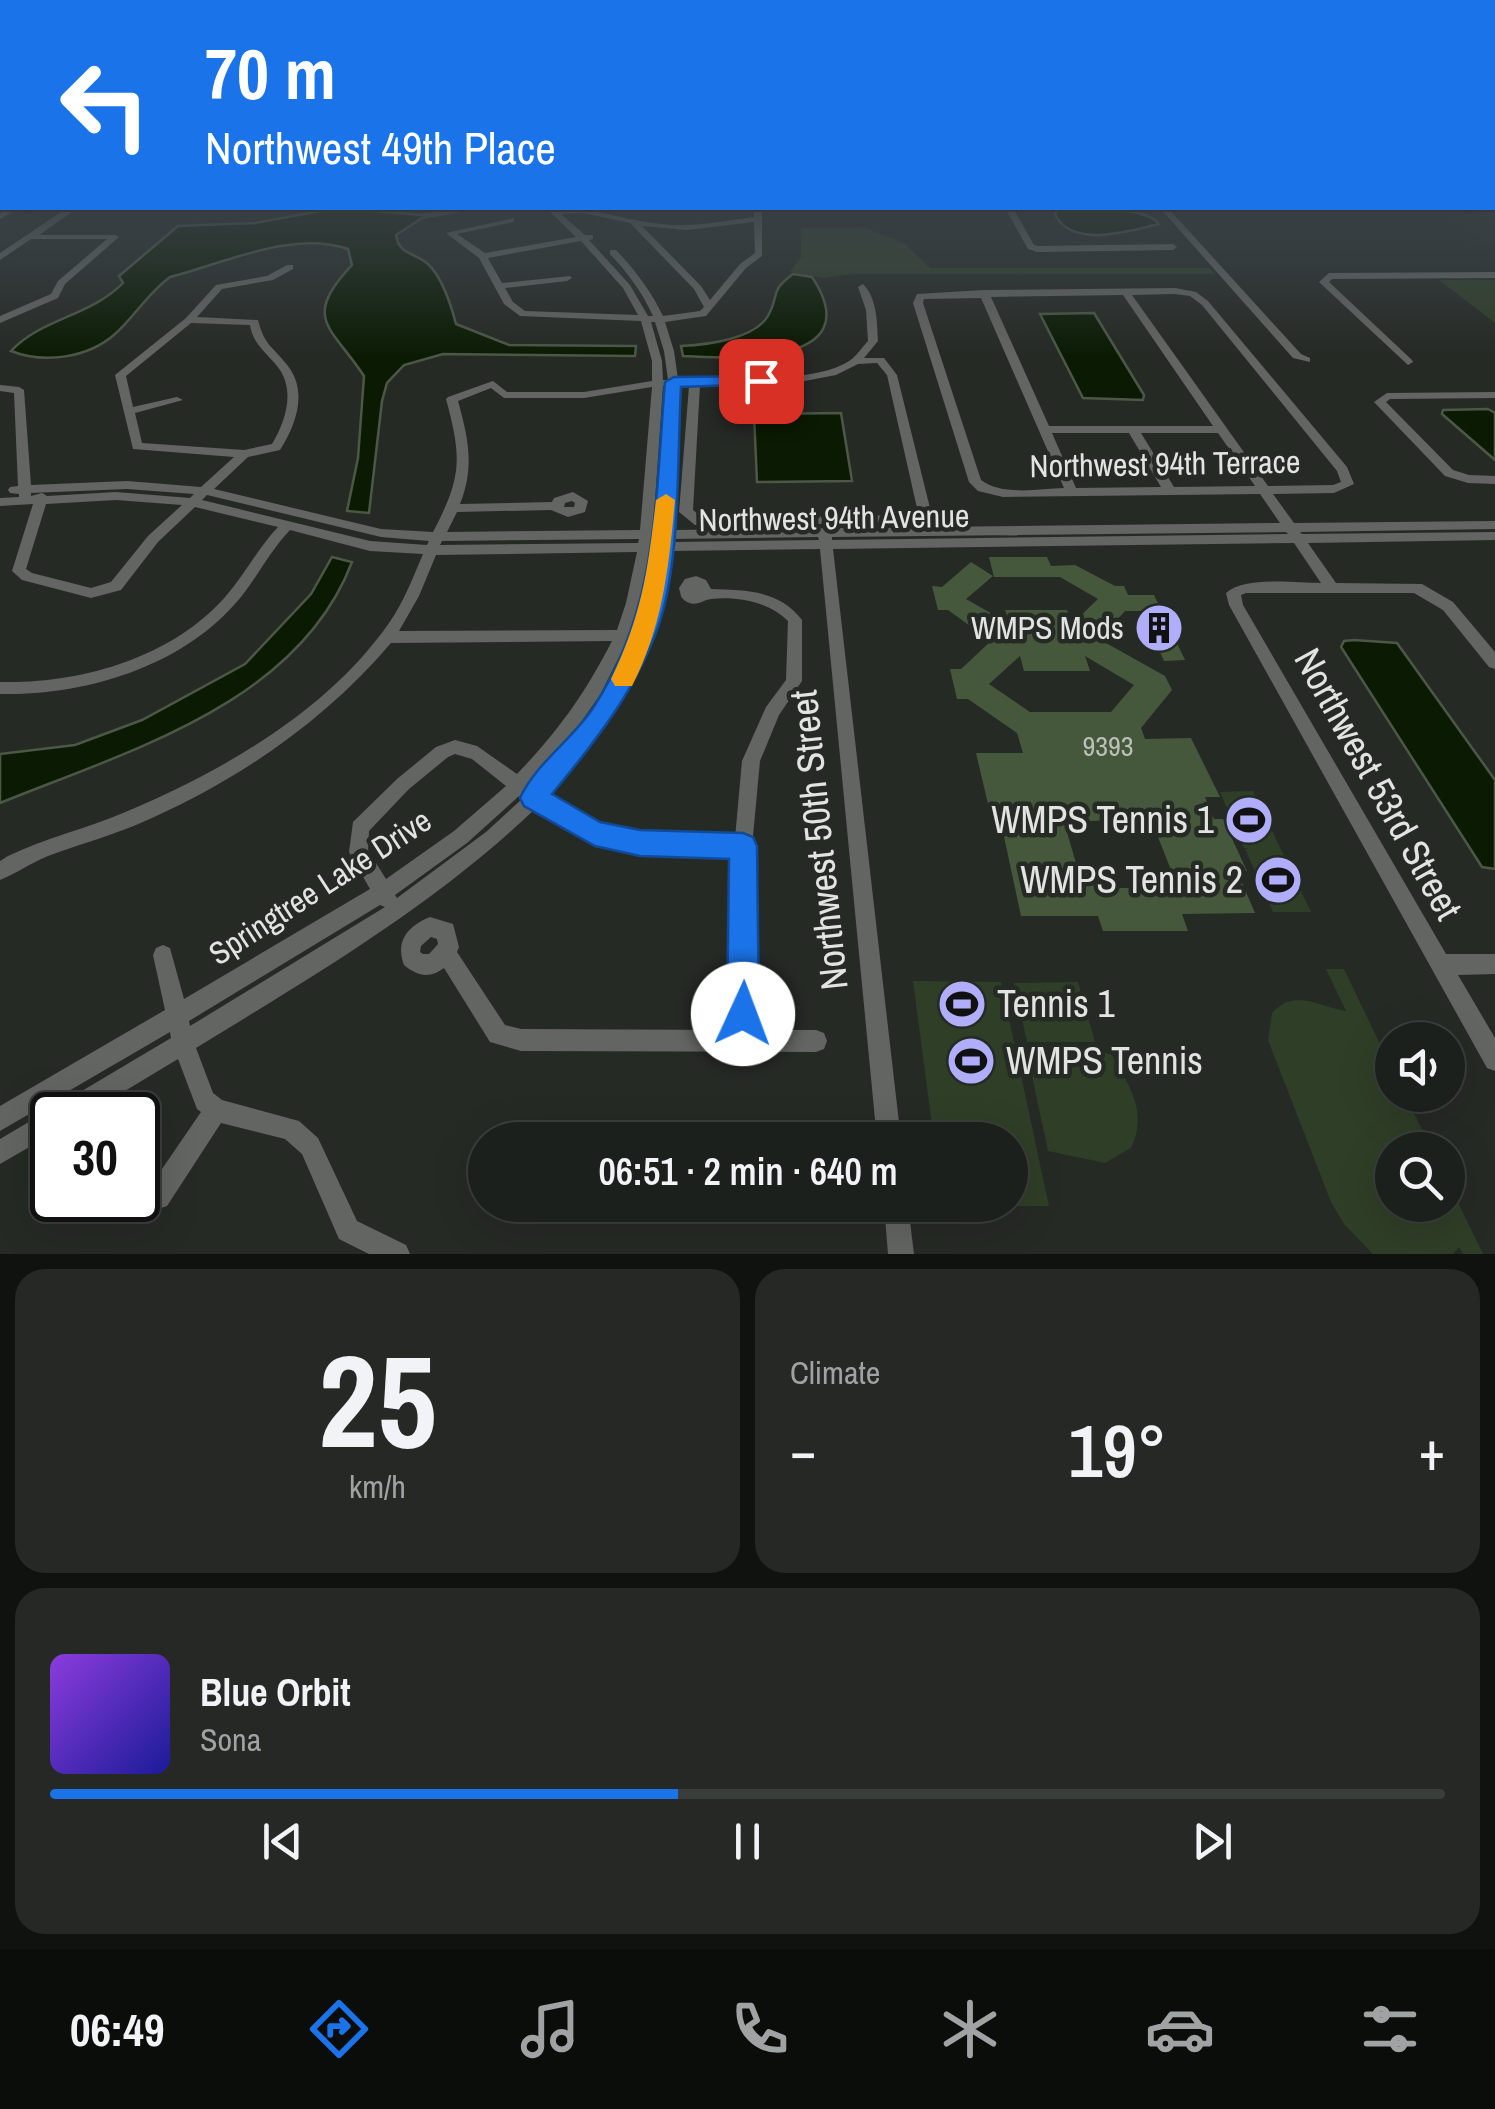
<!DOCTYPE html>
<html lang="en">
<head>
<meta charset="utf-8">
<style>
	body { margin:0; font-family:"Archivo Narrow",sans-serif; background:#252825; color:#f1f3f6; height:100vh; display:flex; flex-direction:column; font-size:38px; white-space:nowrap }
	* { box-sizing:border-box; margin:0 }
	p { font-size:32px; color:#a0a3a3 }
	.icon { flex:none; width:55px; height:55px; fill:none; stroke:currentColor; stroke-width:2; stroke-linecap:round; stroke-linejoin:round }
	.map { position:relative; height:1254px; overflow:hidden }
	.drawer { display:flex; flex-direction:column; gap:15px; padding:15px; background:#0f120f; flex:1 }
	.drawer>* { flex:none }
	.banner { position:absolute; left:0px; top:0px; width:1495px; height:210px; box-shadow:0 10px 40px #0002,0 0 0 2px #3a3e3b; background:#1a73e8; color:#fff; overflow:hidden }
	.fabs { position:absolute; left:1375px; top:1022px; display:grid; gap:20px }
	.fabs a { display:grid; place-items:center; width:90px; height:90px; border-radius:50%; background:#1c201c; box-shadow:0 10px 40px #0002,0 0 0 2px #3a3e3b; font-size:50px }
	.speed { position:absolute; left:30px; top:1092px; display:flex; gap:20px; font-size:50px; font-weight:700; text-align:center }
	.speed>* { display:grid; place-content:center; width:130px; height:130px; border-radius:50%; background:#1c201c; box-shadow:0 10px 40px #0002,0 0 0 2px #3a3e3b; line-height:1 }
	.speed .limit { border:5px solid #111; border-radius:15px; background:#fff; color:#111 }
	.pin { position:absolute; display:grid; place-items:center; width:85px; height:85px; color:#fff; margin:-42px; border-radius:20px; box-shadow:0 5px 15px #0006 }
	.me { position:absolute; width:110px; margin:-55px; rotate:2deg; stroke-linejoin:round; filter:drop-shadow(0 0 8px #0008) }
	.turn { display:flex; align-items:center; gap:35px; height:210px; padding:0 40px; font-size:45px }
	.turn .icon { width:130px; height:130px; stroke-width:2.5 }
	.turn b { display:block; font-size:70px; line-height:85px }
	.big { font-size:75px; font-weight:600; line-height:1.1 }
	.drawer .widget { flex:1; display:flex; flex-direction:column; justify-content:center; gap:15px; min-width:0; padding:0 35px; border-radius:30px; background:#252825 }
	.drawer .dial { align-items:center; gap:0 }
	.dial b { font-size:130px; line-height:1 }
	.song { display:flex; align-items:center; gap:30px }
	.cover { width:120px; height:120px; border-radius:15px; background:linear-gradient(135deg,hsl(270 70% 55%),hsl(240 70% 35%)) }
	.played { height:10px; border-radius:5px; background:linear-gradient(90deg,#1a73e8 45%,#3a3e3b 45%) }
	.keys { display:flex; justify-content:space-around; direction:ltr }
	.heat { display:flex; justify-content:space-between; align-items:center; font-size:55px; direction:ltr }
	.drawer .tiles { flex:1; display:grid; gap:15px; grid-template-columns:1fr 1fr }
	.widget:last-child { grid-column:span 2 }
	.trip { position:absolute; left:468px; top:1122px; width:560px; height:100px; border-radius:50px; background:#1c201c; box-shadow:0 10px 40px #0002,0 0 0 2px #3a3e3b; font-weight:600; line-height:100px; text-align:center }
	.tabs { display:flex; height:160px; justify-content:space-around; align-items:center; background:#0b0d0b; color:#a0a3a3 }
	.tabs .icon { width:70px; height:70px }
	.tabs .active { color:#1a73e8 }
	.tabs b { font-size:45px; color:#f1f3f6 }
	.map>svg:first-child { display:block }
</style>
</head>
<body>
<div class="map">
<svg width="1495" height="1254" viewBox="0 0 1495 1254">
	<rect width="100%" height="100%" fill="#262a25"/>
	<path fill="#2f3e27" d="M864 227 905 244 930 268H1209L1215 274H852L824 278 790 272 801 257V228Z
		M1439 280H1495V323Z
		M1253 791 1311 912H1273L1245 849 1250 848H1244L1220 792Z
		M1326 969H1344L1392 1069V1095H1405L1432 1150H1392V1205H1448V1182L1483 1254H1463L1459 1247 1453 1254H1373L1344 1224 1331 1202 1268 1040 1272 1013C1295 987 1319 1007 1346 1011Z
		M913 981 1001 982 1049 1206 943 1207 1010 1205V1140H934Z
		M1078 982 1095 1042H1027L1014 983Z
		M1097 1050 1112 1055C1130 1088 1148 1111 1131 1148L1105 1163 1048 1151 1030 1067 1043 1054Z"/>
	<path fill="#0b1b03" stroke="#4c5746" stroke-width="2.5" d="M337 208 422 215 477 208 422 218 396 235C399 256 416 252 429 265 443 279 451 305 456 324L509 345 636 346 635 356 443 354 404 365 387 383 382 401 369 513 347 511 358 458 364 376C331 326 301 319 352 265L348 249C292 230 225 263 170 277 148 293 135 316 115 334 88 358 44 364 11 351 42 318 91 316 123 283L119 276 178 226 255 223Z
		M1058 210C1082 210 1145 205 1159 224 1130 231 1071 249 1055 214Z
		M793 274 812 277C871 366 734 359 683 356L681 346C706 345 757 339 769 314 780 293 769 292 793 274Z
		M1094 313 1144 395 1143 400 1083 398 1040 314Z
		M1488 409 1495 413V460L1442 414 1443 410Z
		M841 413 852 481 757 482 754 414Z
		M332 557 352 562C298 704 128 751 0 803V754L75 745 142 720 245 664 311 594Z
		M1354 640 1397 643 1495 780V869L1482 867 1341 647 1344 641Z"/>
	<path fill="#46583c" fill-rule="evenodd" d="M989 557H1047L1051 566 1075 565 1115 586H1124L1128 595H1154L1185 660 1164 661 1142 611H1125L1103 635 1106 643 1165 676 1172 690 1141 728 1145 739 1191 738 1220 797H1205L1214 819H1223L1247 871H1237L1255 913 1182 914 1188 931H1103L1098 916H1021L997 804H988L976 753H1023L1017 733 968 699H957L950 669H961L991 641 948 610H938L932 586 942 587 971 562 993 576 966 599 1010 624 1005 610H1067L1072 624 1098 599 1060 577H994ZM1020 656 1024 671H1090L1085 656 1134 685 1111 712H1030L989 684ZM1145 819 1152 822 1171 870 1147 873 1153 888H1109L1104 873 1078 870 1064 822Z"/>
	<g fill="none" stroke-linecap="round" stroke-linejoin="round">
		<path fill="#636562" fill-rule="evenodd" d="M0 185H2V190H0Z
			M10 208H19L0 219V214Z
			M58 208H234L230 210 72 212 39 235H115L119 237 65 284 58 298 0 323V316L51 294 58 281 107 239H31L0 260V253L61 212 54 210Z
			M546 208C589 205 619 220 661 224 692 228 723 221 754 217V208H762V256L746 268 706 316 665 322 674 351 678 379C722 378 818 385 852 359 858 354 863 346 868 341L866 310 858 287 863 284C877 298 877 321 878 341L864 358H884L897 375 930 508C927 514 922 521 915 523L695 525 679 512 689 386H679L672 530 1280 523 1260 494 1003 497 978 491 969 482 913 303 917 294 984 290 1175 288 1196 292 1208 301 1347 467 1354 484 1334 493 1273 494 1294 523 1495 521V529L1300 532 1302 534 1495 532V540L1308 543 1336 583 1422 584 1453 602 1495 652V669L1489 667 1443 610 1414 593H1246L1241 595 1243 605 1446 954H1495V974L1458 975 1495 1038V1071L1487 1068 1229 605 1226 593C1245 576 1295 583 1321 583L1294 543 833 549 901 1140H877L820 549 670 551C657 652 612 721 548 797L599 825 640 834 735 838 742 761 766 707 786 680 788 621C769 602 737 596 711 599 703 600 696 607 687 602 680 598 681 595 679 588L685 579 696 576 706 580 711 589C745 590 780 590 802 620V681L779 715 760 761 752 847 753 1030H816L824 1033 827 1041 824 1049 816 1052 521 1051 490 1042 444 968C430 979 417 976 404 965 395 941 408 926 430 917L453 924 459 947 457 952 505 1025 521 1029 731 1030 734 855 640 852 595 841 536 808C435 905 315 975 196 1048L213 1093 222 1100 299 1121 318 1138 357 1221 406 1245 410 1254H369L339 1239 302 1154 285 1139 221 1123 167 1206 158 1209 149 1206 146 1197 149 1188 201 1112 197 1109 178 1059 85 1115H52V1134L0 1164V1139L44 1113 53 1110 55 1107 171 1038 170 1032 0 1131V1106L165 1010 153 955 156 948 163 945 170 948 184 999 370 889 349 852 353 822 397 779 436 747 455 740 477 746 517 774C559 730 584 695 612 641L391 643C322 724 234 783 136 825 107 837 77 845 48 856 31 863 17 873 0 880V861L8 856C45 838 85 829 123 813 221 772 327 712 389 623 404 602 413 577 423 554L370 551 290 530C268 553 255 582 234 605 178 668 82 696 0 694V682C80 684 172 658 226 596 245 574 258 548 278 527L195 507 158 542 121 590 91 598 22 580 12 571 33 504 0 506V498L19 497V494L10 493 8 490 10 487 18 486 14 393 0 391V385L19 387 24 390 31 485 127 481 201 487 234 457 133 449 115 375 186 318 216 285 267 276 287 265H293V269L273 280 222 289 197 317 258 320C265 347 273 346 288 366 308 392 296 425 280 450L248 457 214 489 381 529 433 532C462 477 462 458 446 399L448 397 493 381 507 392H584L652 381V361L641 321 520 316 504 304 479 258 446 233 514 218V222L457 234 485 253 576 237ZM583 213 630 223 694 289 704 307 700 311 663 316C651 291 635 270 616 250H610V254C628 273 642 292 653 316H648L630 285 589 240 593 239V235H585L561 214ZM754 222 755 253 740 264 710 300 701 286 642 226 687 230ZM581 241 623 288 638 315 525 311 513 302 505 288 567 281 572 278 570 276 502 283 488 258ZM1175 294 1190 296 1202 305 1337 471 1341 482 1333 485 1268 486 1132 295ZM1123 295 1213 426H1049L991 297ZM981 298 1064 488C1038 489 1002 496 981 480L923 303 924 299ZM651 322H655L664 351 668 380H663L662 361ZM191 323 250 325C253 344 265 351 277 366 296 389 286 421 272 444L244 450 142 443 135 413 183 400 177 397 133 407 126 376ZM877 363 887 375 917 508 911 515 703 518 693 510 700 385 794 383 836 375 858 364ZM663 386H668L669 391 659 530H653ZM652 387 640 530 447 532 457 512 551 510 568 517 585 512 588 501 573 492 554 498 552 502 460 504C475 467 468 437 458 401L491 388 504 398H584ZM1052 433H1129L1161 487 1076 488ZM1141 433H1218L1255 486 1174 487ZM127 489 194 494 190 498 116 492 47 496 42 493 31 496V493ZM207 495 381 537 429 541 427 545 370 541 202 500ZM116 500 182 505 148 536 111 582 91 588 32 573 26 569 46 504ZM572 501 575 503 574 507H564L565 503ZM1286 532 1288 534 832 540V537ZM818 537 819 540 671 542V539ZM639 539 638 543 440 545 442 541ZM637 552 626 603 617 630 399 631 419 596 436 555ZM650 552H656C652 579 647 608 636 634L632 630 640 603ZM633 639C607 698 578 740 534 787L530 784 562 749 600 695 627 641ZM455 754 472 759 506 786 454 831 386 879 368 850 369 831 409 789 448 757ZM519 796 522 799 486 832 397 898 395 895 467 843ZM380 905 385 907 190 1026 189 1021ZM431 937 437 939 438 944 429 954H423L420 952 421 946Z
			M1005 208H1013L1034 245 1038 246 1173 244 1177 247 1173 250 1037 252 1028 249Z
			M1160 208H1168L1301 354 1310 358V362L1293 358Z
			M1495 272V278L1332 279 1329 282 1412 360 1413 362 1408 365 1319 282 1329 273Z
			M1495 392V398L1390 399 1386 402 1453 470 1469 475 1495 476V484L1468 483 1445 476 1374 402 1387 393Z
			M884 1205H908L914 1254H888Z"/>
		<path fill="#b5b9b3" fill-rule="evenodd" d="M1492 195H1495V203H1492Z"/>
	</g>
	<linearGradient id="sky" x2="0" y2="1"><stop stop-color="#151714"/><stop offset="0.51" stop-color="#414a51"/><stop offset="1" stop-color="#414a51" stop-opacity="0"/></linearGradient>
	<rect width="1495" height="356" fill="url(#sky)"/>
	<path fill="#1a73e8" stroke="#114b97" stroke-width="2.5" d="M761 376 767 377V384L681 387C677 457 681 551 661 618 640 685 596 741 552 794L600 822 640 830 743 833 753 837 757 846 759 1014 755 1026 743 1031 731 1026 727 1014 729 859 640 856 595 846 524 806 520 798C536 763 572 740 593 708 659 607 655 498 665 382L674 377Z"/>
	<path fill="#f59e0b" d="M666 494 675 500C669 566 663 626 632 686H615L611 679C642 615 648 570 656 500Z"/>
	<defs>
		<g id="building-disc" transform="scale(2.5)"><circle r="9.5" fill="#b0aefa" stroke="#262a25"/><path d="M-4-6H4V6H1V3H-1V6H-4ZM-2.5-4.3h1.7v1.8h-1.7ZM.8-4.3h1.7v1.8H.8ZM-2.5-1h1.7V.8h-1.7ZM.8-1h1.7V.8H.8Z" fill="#111"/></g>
		<g id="stadium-disc" transform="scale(2.5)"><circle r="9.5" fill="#b0aefa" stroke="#262a25"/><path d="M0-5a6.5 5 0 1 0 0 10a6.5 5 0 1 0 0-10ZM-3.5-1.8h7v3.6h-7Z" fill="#111"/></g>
	</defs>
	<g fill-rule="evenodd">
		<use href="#building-disc" x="1159" y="628"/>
		<use href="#stadium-disc" x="1249" y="820"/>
		<use href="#stadium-disc" x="1278" y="880"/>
		<use href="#stadium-disc" x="962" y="1004"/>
		<use href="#stadium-disc" x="971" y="1061"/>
	</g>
	<g text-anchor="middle" stroke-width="9" stroke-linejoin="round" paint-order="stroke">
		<g font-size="28" fill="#bbc1b8">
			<text x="1108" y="756">9393</text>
		</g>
		<g font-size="32" fill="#e2e4e1" stroke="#262a25">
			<text transform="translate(1165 464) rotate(-1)" y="11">Northwest 94th Terrace</text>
			<text transform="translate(834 518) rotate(-1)" y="11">Northwest 94th Avenue</text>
			<text transform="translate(320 887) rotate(-33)" y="11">Springtree Lake Drive</text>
		</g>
		<g font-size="32" fill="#e2e4e1" stroke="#262a25" text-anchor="end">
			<text x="1124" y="639">WMPS Mods</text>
		</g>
		<g font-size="38" fill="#e2e4e1" stroke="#262a25">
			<text transform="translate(1378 784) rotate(61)" y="13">Northwest 53rd Street</text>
			<text transform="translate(819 840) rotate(-96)" y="13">Northwest 50th Street</text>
		</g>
		<g font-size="38" fill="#e2e4e1" stroke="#262a25" text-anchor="end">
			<text x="1214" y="833">WMPS Tennis 1</text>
			<text x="1243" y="893">WMPS Tennis 2</text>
			<text x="997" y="1017" text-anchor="start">Tennis 1</text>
			<text x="1006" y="1074" text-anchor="start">WMPS Tennis</text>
		</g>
	</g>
</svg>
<div class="fabs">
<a><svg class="icon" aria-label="sound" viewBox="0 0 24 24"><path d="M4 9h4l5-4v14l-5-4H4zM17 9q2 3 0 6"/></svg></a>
<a><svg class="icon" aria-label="search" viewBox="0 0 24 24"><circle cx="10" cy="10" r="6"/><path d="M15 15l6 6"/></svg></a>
</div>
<div class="speed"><div class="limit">30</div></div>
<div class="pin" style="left:761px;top:381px;background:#d93025"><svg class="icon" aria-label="arrive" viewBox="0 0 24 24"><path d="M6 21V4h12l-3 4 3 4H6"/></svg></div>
<svg class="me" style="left:743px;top:1014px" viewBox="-20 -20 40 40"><circle r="19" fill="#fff"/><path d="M0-13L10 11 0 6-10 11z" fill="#1a73e8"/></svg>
<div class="trip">06:51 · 2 min · 640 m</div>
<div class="banner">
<div class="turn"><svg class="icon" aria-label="left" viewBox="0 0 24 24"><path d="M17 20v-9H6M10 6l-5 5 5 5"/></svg><div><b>70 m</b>Northwest 49th Place</div></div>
</div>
</div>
<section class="drawer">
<div class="tiles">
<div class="widget dial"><b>25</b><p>km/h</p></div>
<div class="widget"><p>Climate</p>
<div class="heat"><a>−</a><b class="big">19°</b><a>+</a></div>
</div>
<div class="widget">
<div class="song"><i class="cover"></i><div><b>Blue Orbit</b><p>Sona</p></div></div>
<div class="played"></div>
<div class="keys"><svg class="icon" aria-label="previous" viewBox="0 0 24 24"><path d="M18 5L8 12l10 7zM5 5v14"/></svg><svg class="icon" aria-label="pause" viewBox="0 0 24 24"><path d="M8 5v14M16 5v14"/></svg><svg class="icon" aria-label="next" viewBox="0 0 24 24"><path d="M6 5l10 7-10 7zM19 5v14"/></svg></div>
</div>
</div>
</section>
<nav class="tabs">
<b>06:49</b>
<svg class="icon active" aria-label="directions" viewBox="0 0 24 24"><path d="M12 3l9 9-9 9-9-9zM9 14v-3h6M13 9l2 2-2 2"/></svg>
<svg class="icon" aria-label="music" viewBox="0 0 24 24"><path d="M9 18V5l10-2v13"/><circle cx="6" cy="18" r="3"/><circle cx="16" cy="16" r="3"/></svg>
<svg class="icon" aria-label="phone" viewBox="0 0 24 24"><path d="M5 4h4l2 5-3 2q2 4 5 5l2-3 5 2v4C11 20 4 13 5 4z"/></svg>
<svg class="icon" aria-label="climate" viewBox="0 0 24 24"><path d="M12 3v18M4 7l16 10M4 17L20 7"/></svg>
<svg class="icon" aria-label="car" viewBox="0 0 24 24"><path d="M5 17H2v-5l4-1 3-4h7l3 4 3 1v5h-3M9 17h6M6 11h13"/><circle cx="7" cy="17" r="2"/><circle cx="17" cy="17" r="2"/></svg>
<svg class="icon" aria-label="filters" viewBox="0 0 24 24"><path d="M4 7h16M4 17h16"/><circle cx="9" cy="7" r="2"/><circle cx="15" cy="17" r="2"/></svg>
</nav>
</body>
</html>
